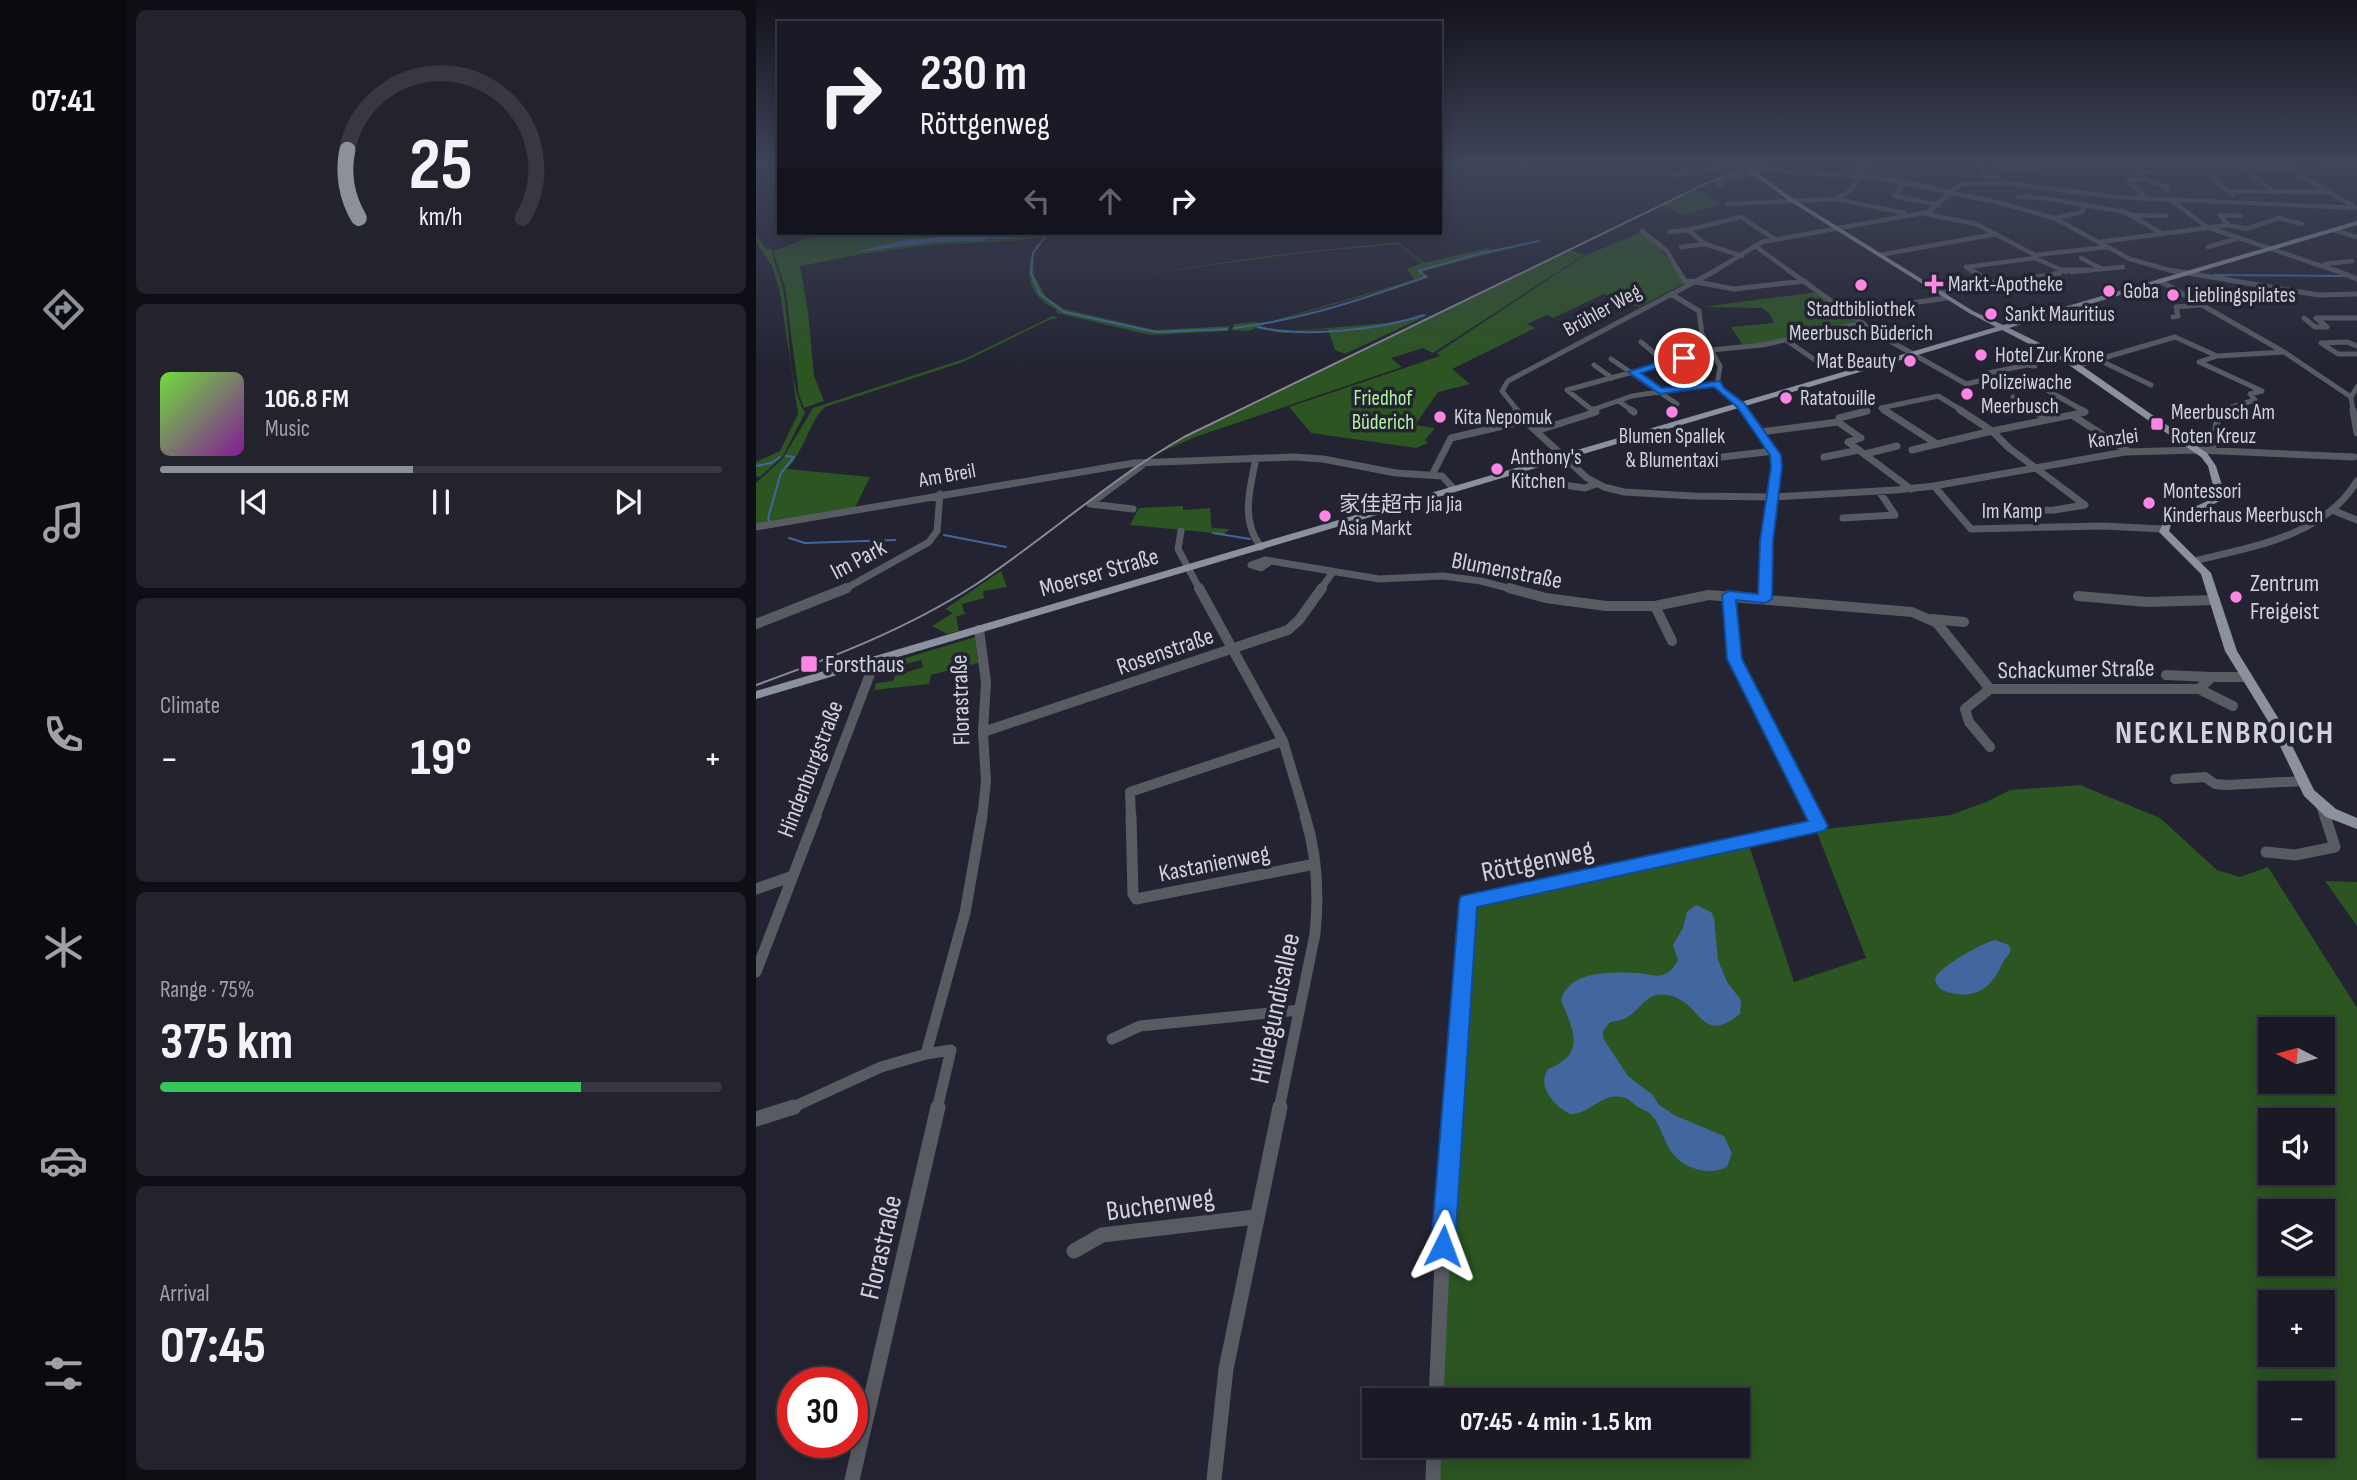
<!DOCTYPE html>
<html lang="en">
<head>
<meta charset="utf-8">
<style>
	body { margin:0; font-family:"Sofia Sans Condensed","Noto Sans SC",sans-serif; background:#23232e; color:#f1f3f6; height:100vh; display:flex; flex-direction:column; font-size:26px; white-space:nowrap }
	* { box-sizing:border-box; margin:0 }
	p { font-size:23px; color:#9fa1a7 }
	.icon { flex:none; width:38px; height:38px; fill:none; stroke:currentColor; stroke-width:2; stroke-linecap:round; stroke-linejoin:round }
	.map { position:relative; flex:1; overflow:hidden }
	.sheet { display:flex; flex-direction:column; gap:10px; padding:10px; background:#0e0e15; width:630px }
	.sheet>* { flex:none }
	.hud { position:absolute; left:21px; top:21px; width:665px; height:214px; border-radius:0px; box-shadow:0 4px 18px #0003,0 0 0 2px #383843; background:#1a1a26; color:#f1f3f6; overflow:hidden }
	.needle { width:46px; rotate:276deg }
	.buttons { position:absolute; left:1502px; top:1017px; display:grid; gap:14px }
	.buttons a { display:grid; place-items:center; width:77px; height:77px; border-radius:0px; background:#1a1a26; box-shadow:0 4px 18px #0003,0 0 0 2px #383843; font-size:35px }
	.speed { position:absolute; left:21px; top:1367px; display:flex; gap:14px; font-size:35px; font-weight:700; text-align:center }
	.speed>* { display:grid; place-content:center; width:91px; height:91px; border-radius:50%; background:#1a1a26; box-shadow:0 4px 18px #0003,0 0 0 2px #383843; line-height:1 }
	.speed .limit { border:10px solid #d22; background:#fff; color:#111 }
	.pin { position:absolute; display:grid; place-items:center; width:60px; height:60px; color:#fff; margin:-30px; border:4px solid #fff; border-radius:50%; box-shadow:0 2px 7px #0007 }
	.me { position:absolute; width:77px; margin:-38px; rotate:3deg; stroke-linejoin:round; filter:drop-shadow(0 0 5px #0008) }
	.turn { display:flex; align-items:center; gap:24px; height:147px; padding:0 28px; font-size:32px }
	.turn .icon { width:91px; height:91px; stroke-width:2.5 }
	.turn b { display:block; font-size:49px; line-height:60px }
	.lanes { display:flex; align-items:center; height:66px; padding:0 28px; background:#0003; justify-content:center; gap:35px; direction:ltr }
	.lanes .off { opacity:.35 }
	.big { font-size:52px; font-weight:700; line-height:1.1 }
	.sheet .tile { flex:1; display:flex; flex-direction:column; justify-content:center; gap:10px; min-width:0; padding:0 24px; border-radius:10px; background:#23232e }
	.sheet .dial { align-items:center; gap:0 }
	.dial svg { height:182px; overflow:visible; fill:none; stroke:#383843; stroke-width:7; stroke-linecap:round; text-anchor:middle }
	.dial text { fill:#f1f3f6; stroke:none }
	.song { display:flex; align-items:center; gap:21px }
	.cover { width:84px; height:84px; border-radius:10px; background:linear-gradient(135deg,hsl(100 70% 55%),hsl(290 70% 35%)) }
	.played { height:7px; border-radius:4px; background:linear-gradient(90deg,#8c9099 45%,#383843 45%) }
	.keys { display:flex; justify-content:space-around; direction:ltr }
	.heat { display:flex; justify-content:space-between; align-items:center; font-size:38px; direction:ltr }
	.charge { height:10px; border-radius:5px; background:linear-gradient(90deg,#34c759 75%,#383843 0) }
	.trip { position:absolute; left:606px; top:1388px; width:388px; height:70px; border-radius:0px; background:#1a1a26; box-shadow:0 4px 18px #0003,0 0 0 2px #383843; font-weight:700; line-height:70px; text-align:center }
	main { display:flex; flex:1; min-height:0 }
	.tab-bar { display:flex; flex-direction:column; width:126px; justify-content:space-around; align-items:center; background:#0a0a0f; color:#9fa1a7 }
	.tab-bar .icon { width:49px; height:49px }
	.tab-bar .active { color:#8c9099 }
	.tab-bar b { font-size:32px; color:#f1f3f6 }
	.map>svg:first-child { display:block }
</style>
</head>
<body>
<main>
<nav class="tab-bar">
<b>07:41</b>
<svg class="icon active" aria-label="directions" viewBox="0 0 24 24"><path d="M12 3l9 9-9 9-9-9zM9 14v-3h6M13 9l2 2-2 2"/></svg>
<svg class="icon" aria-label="music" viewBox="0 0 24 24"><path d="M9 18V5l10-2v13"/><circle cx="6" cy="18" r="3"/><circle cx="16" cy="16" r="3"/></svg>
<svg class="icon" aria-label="phone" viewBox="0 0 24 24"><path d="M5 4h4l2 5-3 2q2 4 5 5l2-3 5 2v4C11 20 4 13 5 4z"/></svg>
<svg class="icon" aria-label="climate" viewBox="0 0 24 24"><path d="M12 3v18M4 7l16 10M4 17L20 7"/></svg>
<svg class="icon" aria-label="car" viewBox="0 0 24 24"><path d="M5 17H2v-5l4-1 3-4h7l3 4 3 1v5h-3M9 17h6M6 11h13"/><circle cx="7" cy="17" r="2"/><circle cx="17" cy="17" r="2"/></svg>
<svg class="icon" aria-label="filters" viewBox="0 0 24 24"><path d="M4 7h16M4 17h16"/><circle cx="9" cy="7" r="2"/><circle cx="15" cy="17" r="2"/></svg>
</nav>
<section class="sheet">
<div class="tile dial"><svg viewBox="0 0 100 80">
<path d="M14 69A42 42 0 1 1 86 69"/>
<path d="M14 69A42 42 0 0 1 9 39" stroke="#8c9099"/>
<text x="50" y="56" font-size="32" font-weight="700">25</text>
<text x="50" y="72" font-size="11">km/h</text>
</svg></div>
<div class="tile">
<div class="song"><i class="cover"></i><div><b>106.8 FM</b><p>Music</p></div></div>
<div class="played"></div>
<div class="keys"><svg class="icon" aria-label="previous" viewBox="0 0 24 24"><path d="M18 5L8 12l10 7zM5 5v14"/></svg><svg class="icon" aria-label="pause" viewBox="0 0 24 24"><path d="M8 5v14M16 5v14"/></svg><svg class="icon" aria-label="next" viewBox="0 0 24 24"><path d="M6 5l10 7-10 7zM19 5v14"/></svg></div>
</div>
<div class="tile"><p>Climate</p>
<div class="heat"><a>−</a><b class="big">19°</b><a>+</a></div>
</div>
<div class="tile"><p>Range · 75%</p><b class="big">375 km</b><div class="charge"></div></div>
<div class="tile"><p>Arrival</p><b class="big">07:45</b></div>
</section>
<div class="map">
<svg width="1601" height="1480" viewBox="0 0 1601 1480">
	<rect width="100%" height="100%" fill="#232332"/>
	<path fill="#2c5522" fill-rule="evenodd" d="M940 190 964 204 927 215 906 206Z
		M67 233H270L263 235 291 233 286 237 256 241 175 245 111 253 44 266 52 311 58 376 68 401 48 408 43 395 29 287 17 251ZM193 236 237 237 213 242H182L99 251 166 238Z
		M884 233C899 235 920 270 929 283L883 307 848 294 797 318 791 315 771 324 779 328 696 369 714 384 682 392 659 425 679 428 669 440 672 443 660 448 555 433 533 407 684 356 681 353 828 256Z
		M0 236 10 249H16C16 260 25 277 27 290 35 330 30 377 49 413L27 456 4 477 0 476V462L24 451 42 414 24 292 16 266 0 242Z
		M784 241 666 271 673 277 504 326 521 331H536L642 322 674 314 589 354 579 350 572 329 526 333 499 328 494 331 476 330 478 324 500 322 505 324 658 280 651 269 666 263 642 244 545 253 382 275 520 255 642 242 668 263 732 248 735 250Z
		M282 243H285L277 255 278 275 289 296 308 309 399 330 474 326 472 331 394 335 301 313 300 309C273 298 265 270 282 243Z
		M815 250 828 255 677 353 667 348 635 358 646 367 439 437 396 456 422 441Z
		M1061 292 1100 322 1005 343 986 344 975 327 1018 323 1013 313 1006 308 947 307Z
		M297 316 302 318 293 320 207 362 69 407C54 420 48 452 31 469L114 477 99 508 0 525V483L27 458 57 408 208 359Z
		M427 506V510L454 508 456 531 457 528 474 529 468 534 374 525 383 508Z
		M245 571 251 587 227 591 228 598 206 604 208 612 211 613 200 617 203 631 191 634 176 626 197 613 189 609Z
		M219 637 222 663 175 675 173 684 118 690 120 683 137 681 139 676 167 667 165 660 143 666 140 661Z
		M1324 785 1404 818 1461 870 1484 877 1512 867 1601 1008V1480H680L681 1446H982V1400H684L694 1194 716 903 993 845 1038 982 1110 958 1060 830 1195 815 1230 802 1254 790ZM1514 1029H1566V1082H1514ZM1514 1120H1566V1172H1514ZM1514 1211H1566V1264H1514ZM1514 1302H1566V1354H1514ZM1514 1393H1566V1446H1514Z
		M1569 881 1601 882V926Z"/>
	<path fill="#42669e" d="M193 236 237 237 225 241 182 242 98 252 149 240Z
		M940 905 955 912 958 917 962 960 971 982 985 1000 984 1014C943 1047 946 1000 911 995 890 991 885 1010 870 1018 865 1021 859 1021 854 1022L847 1031V1038L872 1076 897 1095 902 1104 918 1115 968 1136 976 1153 971 1167C953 1176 929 1169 917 1154 907 1142 905 1122 892 1112 889 1110 885 1109 882 1107 877 1104 875 1100 869 1098 846 1090 835 1115 814 1114 799 1106 780 1087 792 1069 831 1053 817 1031 805 1000 813 969 859 972 884 973 891 974 900 977 906 975 914 973 919 966 922 960L917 945 927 928 931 912Z
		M1239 940 1253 945 1255 950C1253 955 1249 958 1246 964 1236 987 1221 999 1195 993 1186 991 1181 988 1179 979 1181 968 1226 943 1239 940Z"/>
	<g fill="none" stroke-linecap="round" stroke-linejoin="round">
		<path stroke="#42669e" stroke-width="2" d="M1130 177 1174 186
			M292 233 277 253 275 273 284 294 308 312 400 332 471 329
			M280 234H291
			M236 238 257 237
			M1458 275 1588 276
			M502 327C548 338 623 330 668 315
			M478 328C545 320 607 299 670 277L663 271 722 254 783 241
			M0 466 15 463 24 457
			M14 522 12 518 25 473 38 457 30 456
			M457 533 494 539
			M188 535 250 547
			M33 538 49 543 139 540"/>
		<path stroke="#585b62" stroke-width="4.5" d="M1167 161 1238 162
			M1560 161 1601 167
			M1222 162 1229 176 1244 177
			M1367 164 1387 179 1372 180 1390 198
			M1442 165 1476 195
			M1528 166 1597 206
			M1485 167 1519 192
			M1243 168 1390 164 1530 168
			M995 169 1124 178 1241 202 1298 218 1374 259 1420 272
			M1378 172H1395
			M917 175 989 166
			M1387 179 1411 187 1408 188 1411 191
			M1150 182 1138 196 1183 205
			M964 185 962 182 975 177 1000 174
			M1472 191 1571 192
			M1274 196 1262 197 1288 198 1369 212 1407 234
			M1079 199C1096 193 1107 179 1108 161
			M1415 200 1451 227 1583 272
			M971 204 1079 199 1148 213
			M1165 213 1220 224 1279 255 1281 259 1310 272
			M1374 215 1410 216
			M1299 218 1326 212 1328 206
			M1472 225 1490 229 1523 218 1546 224
			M1578 230 1601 237
			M886 231 911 251 923 272
			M913 232 932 230
			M1344 242 1472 225 1464 215 1485 216
			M999 246 1035 272
			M925 247 949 244
			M1452 247 1483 238
			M1124 255 1240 234
			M1279 255 1351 247
			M986 256 949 244 932 230 985 217 1020 240
			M1325 258 1346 269
			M1569 264 1596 261
			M957 272 1006 242 1172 212 1204 184 1251 183 1360 197 1601 208
			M1218 272 1210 267 1280 258
			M1315 272 1367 267"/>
		<path stroke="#585b62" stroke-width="5" d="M922 270 929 281 933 282
			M1032 270 1120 333 1210 384 1236 378 1228 374 1271 365 1279 366
			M1215 270 1239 284
			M1306 270H1334
			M1414 270 1562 295 1601 294
			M1579 270 1601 279
			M935 281 978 289 1049 281
			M1404 281 1528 352 1595 397
			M1185 293 1304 273
			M915 294 943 311 946 334 964 366 961 386 990 411
			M1091 312 1191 298
			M1417 317 1422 316 1420 307 1443 305
			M1548 318 1559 327H1571L1560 318
			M1560 318H1601
			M1030 340 1059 360
			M885 342 909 362
			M1601 346 1591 342 1565 343 1582 354H1601
			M955 350 1006 345 1107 323
			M855 359 921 404
			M1343 360 1395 385
			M838 365 856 378
			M1320 366 1419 337 1461 356
			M1291 390 1328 411
			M1257 397 1279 411
			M864 402 877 411
			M836 410 811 390 928 358
			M762 411 746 391 752 381 961 270
			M839 411 836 410 876 396 961 383
			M1130 411 1125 408 1182 396 1207 411
			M1463 411 1499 400 1494 394 1506 391 1443 362 1461 356 1528 352
			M1597 411 1595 397 1601 387"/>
		<path stroke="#585b62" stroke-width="7" d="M760 410 769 421 831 478 848 487 868 492 937 496 1016 497 1140 490 1178 486 1369 452 1442 450 1598 457
			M875 410 878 412
			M988 410 1020 455 1021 467 1010 541 1009 590
			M1128 410 1181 444 1236 431
			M1204 410 1236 431
			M1277 410 1291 419
			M1325 410 1329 412 1316 415 1373 452
			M1597 410 1601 433
			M1082 422 1105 438 1092 442 1155 489
			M780 431 840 412 837 410
			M1236 431 1253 448 1329 505 1298 510 1249 511
			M1236 431 1316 415
			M1004 432 1082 422 1083 418 1111 411
			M1156 450 1181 444
			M1456 451 1463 411 1467 410
			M1109 454 1141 446
			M1068 457 1103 450
			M500 458C494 489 484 520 505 547
			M949 459 1018 451
			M676 475 695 438 769 421
			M771 480 829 488 840 484
			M1178 486 1215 529 1347 526 1407 529
			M377 509 334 504 389 463
			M1576 510 1601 520
			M1087 518 1139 515 1123 491
			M0 527 378 463 538 457 567 459 640 473 686 476 698 489
			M425 531 422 549 444 590
			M509 560 515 561 505 568 495 565Z
			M515 561 623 579 687 576 725 581 759 590
			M1438 561C1496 547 1568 536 1601 481
			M87 590 173 542 181 531 184 494
			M564 590 577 572"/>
		<path stroke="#585b62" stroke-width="10" d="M443 588 527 741 550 818
			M753 588 790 598 850 606H899L953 595 1156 612 1181 623 1234 689
			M973 595 978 659 1059 818
			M1322 596 1391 602 1459 600
			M1009 599V588
			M899 606 916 641
			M1176 619 1208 622
			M0 624 91 588
			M223 630 230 682 227 732 230 782 226 818
			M1410 675 1456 677
			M1443 689 1456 677H1491
			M227 732 532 630 543 620 566 588
			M1234 747 1213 722 1209 709 1234 689H1443L1477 706
			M1419 779 1449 777 1459 784 1470 785 1548 781
			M1565 805 1569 818
			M59 818 119 661
			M375 818 374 792 527 741"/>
		<path stroke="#585b62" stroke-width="11" d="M375 816 377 894 380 899 559 864
			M1510 852 1539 855 1579 847 1569 816
			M0 889 37 876
			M0 972 60 816
			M356 1039 384 1026 543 1010
			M33 1109 125 1067 170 1054
			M181 1109 195 1050 170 1054 209 913 226 816
			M523 1109 559 934C563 895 561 854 549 816
			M696 1109 712 902 1063 826 1058 816"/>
		<path stroke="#585b62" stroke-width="15" d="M0 1119 38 1107
			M318 1251 346 1235 499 1217
			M680 1400 689 1194 696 1107
			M96 1480 182 1107
			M458 1480 470 1369 524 1107
			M677 1480 678 1446"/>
		<path fill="#8b919f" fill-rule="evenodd" d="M995 161H1002L992 166 1036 198 1217 311 1247 325 1601 221V225L1253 328 1316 359 1451 453 1460 466 1470 498 1415 525 1413 531 1455 573 1481 651 1524 721 1558 790 1580 809 1601 818V829L1570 817 1548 796 1512 721 1469 651 1445 574 1403 532 1408 521 1460 497 1452 466 1445 457 1310 363 1246 330 0 699V691L1240 327 1213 313 1032 200 985 166Z"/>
		<path stroke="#898a96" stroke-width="2" d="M0 685C75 658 151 629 219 585 290 538 353 480 428 437L951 183 1010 161"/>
	</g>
	<linearGradient id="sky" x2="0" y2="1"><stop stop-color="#13131c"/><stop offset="0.44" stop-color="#3f455a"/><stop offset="1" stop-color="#3f455a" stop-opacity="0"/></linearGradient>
	<rect width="1601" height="369" fill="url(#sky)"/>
	<path fill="#1a73e8" stroke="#114b97" stroke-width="2" d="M924 355 933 358 885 373 906 388 964 381 968 388 988 403 1025 455 1026 467 1017 541 1016 599 1009 603 980 600 986 659 1072 826 1069 830 1063 832 721 907 699 1246 696 1254 687 1258 678 1254 675 1246 703 902 705 896 1052 821 971 659 966 595 973 591 1002 594 1004 541 1015 467 1014 455 981 407 958 387 904 394 872 372Z"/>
	<g fill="#fc86e3" stroke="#232332" stroke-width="2.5">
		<path d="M1174.5 273.5h7v7h7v7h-7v7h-7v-7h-7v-7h7z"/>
		<circle cx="1105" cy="285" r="7"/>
		<circle cx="1353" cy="291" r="7"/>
		<circle cx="1417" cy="295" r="7"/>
		<circle cx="1235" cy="314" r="7"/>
		<circle cx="1225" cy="355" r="7"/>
		<circle cx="1154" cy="361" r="7"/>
		<circle cx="1211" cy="394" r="7"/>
		<circle cx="1030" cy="398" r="7"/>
		<circle cx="916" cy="412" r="7"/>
		<circle cx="684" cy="417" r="7"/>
		<rect x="1394" y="417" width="14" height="14" rx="3.5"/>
		<circle cx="741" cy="469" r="7"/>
		<circle cx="1393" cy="503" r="7"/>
		<circle cx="569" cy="516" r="7"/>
		<circle cx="1480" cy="597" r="7"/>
		<rect x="44" y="655" width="18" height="18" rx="3.5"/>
	</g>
	<g text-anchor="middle" stroke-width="7" stroke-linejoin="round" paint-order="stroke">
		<g font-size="21" fill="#d1d2dc" stroke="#232332" text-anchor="start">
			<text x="1192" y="291">Markt-Apotheke</text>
			<text x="1367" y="298">Goba</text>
			<text x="1431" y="302">Lieblingspilates</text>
			<text x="1105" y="316" text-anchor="middle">Stadtbibliothek<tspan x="1105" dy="24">Meerbusch Büderich</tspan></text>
			<text x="1249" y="321">Sankt Mauritius</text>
			<text x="1239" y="362">Hotel Zur Krone</text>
			<text x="1140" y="368" text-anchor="end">Mat Beauty</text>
			<text x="1225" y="389">Polizeiwache<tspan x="1225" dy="24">Meerbusch</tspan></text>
			<text x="1044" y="405">Ratatouille</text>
			<text x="1415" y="419">Meerbusch Am<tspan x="1415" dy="24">Roten Kreuz</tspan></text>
			<text x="698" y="424">Kita Nepomuk</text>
			<text x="916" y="443" text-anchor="middle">Blumen Spallek<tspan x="916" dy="24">&amp; Blumentaxi</tspan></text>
			<text x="755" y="464">Anthony's<tspan x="755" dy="24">Kitchen</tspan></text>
			<text x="1407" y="498">Montessori<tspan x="1407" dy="24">Kinderhaus Meerbusch</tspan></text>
			<text x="583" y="511">家佳超市 Jia Jia<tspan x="583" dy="24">Asia Markt</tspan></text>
		</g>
		<g font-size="21" fill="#d1d2dc" stroke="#232332">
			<text transform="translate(846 310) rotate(-29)" y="7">Brühler Weg</text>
			<text transform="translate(1357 438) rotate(-7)" y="7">Kanzlei</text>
			<text transform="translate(191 475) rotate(-10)" y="7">Am Breil</text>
			<text x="1256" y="518">Im Kamp</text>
		</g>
		<g font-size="21" fill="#b1f3a1" stroke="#232332">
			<text x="627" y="405">Friedhof<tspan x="627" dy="24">Büderich</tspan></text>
		</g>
		<g font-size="24" fill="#d1d2dc" stroke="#232332">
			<text transform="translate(102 559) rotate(-28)" y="8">Im Park</text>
			<text transform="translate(751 570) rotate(11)" y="8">Blumenstraße</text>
			<text transform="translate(343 572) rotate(-16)" y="8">Moerser Straße</text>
			<text transform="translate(409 651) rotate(-19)" y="8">Rosenstraße</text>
			<text transform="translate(1320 669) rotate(-1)" y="8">Schackumer Straße</text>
			<text transform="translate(204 700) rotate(-92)" y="8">Florastraße</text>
			<text transform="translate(54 769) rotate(-69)" y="8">Hindenburgstraße</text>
			<text transform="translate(458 863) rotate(-11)" y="8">Kastanienweg</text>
		</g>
		<g font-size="24" fill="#d1d2dc" stroke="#232332" text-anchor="start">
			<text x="1494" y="591">Zentrum<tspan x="1494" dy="28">Freigeist</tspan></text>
			<text x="69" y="672">Forsthaus</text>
		</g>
		<g font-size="28" fill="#d1d2dc" stroke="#232332">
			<text transform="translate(781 860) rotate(-12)" y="10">Röttgenweg</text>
			<text transform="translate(518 1008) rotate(-78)" y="10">Hildegundisallee</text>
			<text transform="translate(404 1203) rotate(-8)" y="10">Buchenweg</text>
			<text transform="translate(124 1247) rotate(-77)" y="10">Florastraße</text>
		</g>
		<g font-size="32" font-weight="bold" letter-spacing="2" fill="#d1d2dc" stroke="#232332">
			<text x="1469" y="743">NECKLENBROICH</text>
		</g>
	</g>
</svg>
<div class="buttons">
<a><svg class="needle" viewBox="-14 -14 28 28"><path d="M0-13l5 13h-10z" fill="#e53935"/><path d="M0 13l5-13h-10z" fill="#9fa1a7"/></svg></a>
<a><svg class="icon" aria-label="sound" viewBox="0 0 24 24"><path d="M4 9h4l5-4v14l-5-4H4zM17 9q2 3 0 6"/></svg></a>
<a><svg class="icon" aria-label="layers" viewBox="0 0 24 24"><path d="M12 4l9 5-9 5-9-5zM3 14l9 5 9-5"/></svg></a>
<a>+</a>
<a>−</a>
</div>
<div class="speed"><div class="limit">30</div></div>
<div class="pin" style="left:928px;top:358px;background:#d93025"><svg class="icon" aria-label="arrive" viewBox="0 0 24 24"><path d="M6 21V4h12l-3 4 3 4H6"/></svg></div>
<svg class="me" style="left:687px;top:1246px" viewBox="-20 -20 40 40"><path d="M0-17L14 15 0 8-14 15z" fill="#1a73e8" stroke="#fff" stroke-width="4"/></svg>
<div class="trip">07:45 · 4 min · 1.5 km</div>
<div class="hud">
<div class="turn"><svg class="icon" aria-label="right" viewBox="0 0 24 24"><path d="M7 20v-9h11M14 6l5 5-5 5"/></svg><div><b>230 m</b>Röttgenweg</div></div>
<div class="lanes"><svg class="icon off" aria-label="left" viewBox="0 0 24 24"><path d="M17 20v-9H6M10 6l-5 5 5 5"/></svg><svg class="icon off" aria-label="ahead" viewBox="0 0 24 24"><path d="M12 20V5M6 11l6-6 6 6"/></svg><svg class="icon" aria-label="right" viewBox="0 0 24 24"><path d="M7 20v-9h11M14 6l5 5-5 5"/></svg></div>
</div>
</div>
</main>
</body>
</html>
